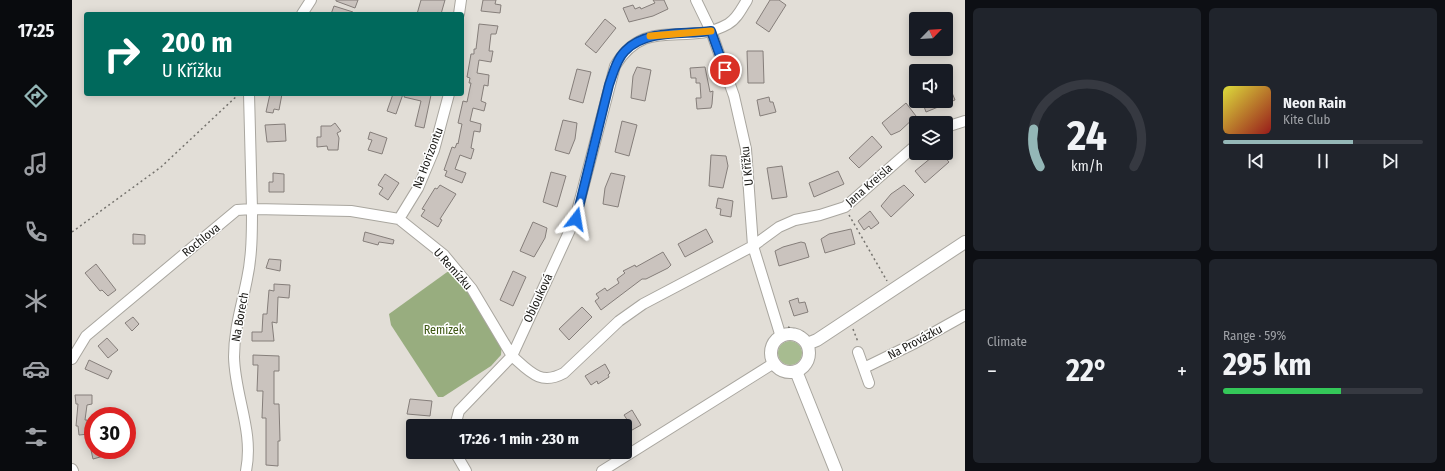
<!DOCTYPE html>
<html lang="en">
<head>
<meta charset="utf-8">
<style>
	body { margin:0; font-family:"Fira Sans Condensed",sans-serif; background:#20242c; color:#f1f3f6; height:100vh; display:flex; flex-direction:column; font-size:15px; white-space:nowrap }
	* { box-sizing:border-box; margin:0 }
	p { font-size:13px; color:#9ea1a6 }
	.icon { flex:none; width:22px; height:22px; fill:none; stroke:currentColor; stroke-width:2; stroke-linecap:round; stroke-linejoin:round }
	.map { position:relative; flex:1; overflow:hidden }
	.details { display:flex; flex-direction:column; gap:8px; padding:8px; background:#0d0f14; width:480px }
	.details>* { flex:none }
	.top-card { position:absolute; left:12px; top:12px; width:380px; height:84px; border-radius:4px; box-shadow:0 2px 10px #0003; background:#00695c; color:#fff; overflow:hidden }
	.needle { width:26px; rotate:65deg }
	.controls { position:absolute; left:837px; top:12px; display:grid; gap:8px }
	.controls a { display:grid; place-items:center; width:44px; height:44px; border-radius:4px; background:#171b24; box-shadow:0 2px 10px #0003; font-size:20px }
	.speed { position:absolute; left:12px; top:407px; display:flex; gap:8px; font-size:20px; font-weight:700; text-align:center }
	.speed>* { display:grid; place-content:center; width:52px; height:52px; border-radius:50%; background:#171b24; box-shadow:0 2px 10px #0003; line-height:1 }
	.speed .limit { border:6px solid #d22; background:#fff; color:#111 }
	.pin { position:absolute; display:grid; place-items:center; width:34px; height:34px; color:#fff; margin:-17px; border:2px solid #fff; border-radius:50%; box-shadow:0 1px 4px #0007 }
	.me { position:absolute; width:44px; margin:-22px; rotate:14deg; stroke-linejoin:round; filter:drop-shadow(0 0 3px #0008) }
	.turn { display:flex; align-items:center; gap:14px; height:84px; padding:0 12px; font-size:18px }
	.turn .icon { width:52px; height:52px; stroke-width:2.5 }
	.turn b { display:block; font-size:28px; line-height:34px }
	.big { font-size:30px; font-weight:700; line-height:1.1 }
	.details .card { flex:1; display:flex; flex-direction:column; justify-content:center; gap:6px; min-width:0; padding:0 14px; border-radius:6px; background:#20242c }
	.details .dial { align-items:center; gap:0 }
	.dial svg { height:104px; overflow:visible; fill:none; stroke:#363941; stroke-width:7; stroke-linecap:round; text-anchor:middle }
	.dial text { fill:#f1f3f6; stroke:none }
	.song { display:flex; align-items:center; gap:12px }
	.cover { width:48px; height:48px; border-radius:6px; background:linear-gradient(135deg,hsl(60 70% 55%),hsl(0 70% 35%)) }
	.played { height:4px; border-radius:2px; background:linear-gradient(90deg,#94b7b7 65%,#363941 65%) }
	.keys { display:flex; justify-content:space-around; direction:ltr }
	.heat { display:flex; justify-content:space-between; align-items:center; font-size:22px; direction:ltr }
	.charge { height:6px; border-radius:3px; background:linear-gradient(90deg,#34c759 59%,#363941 0) }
	.details .tiles { flex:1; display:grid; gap:8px; grid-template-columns:repeat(2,1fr) }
	.trip { position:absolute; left:334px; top:419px; width:226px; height:40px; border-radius:4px; background:#171b24; box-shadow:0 2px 10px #0003; font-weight:700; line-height:40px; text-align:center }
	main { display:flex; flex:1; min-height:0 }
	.dock { display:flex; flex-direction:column; width:72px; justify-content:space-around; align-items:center; background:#090b0e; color:#9ea1a6 }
	.dock .icon { width:28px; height:28px }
	.dock .active { color:#94b7b7 }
	.dock b { font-size:18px; color:#f1f3f6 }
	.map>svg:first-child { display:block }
</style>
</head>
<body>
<main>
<nav class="dock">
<b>17:25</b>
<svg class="icon active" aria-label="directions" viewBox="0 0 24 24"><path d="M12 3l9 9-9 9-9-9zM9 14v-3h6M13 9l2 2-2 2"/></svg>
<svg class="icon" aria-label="music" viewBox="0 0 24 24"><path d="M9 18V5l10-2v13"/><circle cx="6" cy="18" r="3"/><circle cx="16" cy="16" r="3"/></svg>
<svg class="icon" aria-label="phone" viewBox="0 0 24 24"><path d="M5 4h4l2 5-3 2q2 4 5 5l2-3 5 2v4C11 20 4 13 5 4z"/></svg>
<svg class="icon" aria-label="climate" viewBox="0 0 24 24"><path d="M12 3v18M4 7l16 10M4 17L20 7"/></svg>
<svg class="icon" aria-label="car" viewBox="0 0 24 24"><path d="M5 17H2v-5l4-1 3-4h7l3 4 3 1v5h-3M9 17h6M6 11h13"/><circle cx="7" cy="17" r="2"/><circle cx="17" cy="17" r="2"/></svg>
<svg class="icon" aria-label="filters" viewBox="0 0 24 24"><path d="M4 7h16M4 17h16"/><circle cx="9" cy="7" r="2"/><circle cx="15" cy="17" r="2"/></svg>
</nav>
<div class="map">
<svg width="893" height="471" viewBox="0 0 893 471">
	<rect width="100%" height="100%" fill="#e2ded7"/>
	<path fill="#a7bc90" d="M706 353a12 12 0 1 1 24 0a12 12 0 1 1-24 0Z"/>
	<path fill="#98ad7f" d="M383 269 430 343 429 355 419 366 371 397H366L319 325 317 314 378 270Z"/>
	<path fill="#cac3be" stroke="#857e7a" d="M264 0H286L283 8 264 1Z
		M349 0H373L369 14H345Z
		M411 0H424L423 4 429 5 428 13 409 11Z
		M581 0H592L596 9 581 16 557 22 551 8 561 5 563 9 568 7 569 9 583 3Z
		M698 0H707L714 5 697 32 684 23Z
		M262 6 281 12 280 14H259Z
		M533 19 544 28 524 53 513 44Z
		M407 24 426 26 424 34H419L417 51H421L419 62 407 60 405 73 417 75 416 86 412 85 409 101 414 103 412 111 401 108 398 121 409 124 408 132 402 131 399 148 402 149 399 159 388 155 383 169 394 173 390 183 373 176 375 171 372 170 380 147 383 148 385 143 386 144 390 124 386 123 391 101 395 102 399 83H397L398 78 395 77 399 54H402V49H404Z
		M675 51H691L692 83H676Z
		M565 67 579 70 573 101 559 98 561 76Z
		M633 67 638 92 641 91 640 104 639 108 625 109 624 98H629L628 83H624V78H619L618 68Z
		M505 69 519 72 511 103 497 99Z
		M874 78 883 100 854 112 850 101H874Z
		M198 94H210L207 110 202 109 201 113 194 112Z
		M321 94H331L324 114 315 111Z
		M333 94 359 95 352 128 343 126 349 101 332 97Z
		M697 97 698 102H701L704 112 688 116 685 100Z
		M834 103 844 116 828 131 819 135 810 123Z
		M491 120 505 123 503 139 497 154 483 150Z
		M550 121 565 125 557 156 543 152Z
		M263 123 269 131 265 133 267 138 266 150H256L255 146 245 147V137H249V126H259Z
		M213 124 214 141 195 142 193 125Z
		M298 132 315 138 310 154 296 150 300 140 296 139Z
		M800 136 810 147 787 168 777 158Z
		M865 153H869L877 162 853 183 843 171Z
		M639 155 654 156 656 166 651 188 637 186Z
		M710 166 715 197 700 199 695 168Z
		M766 171 772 184 742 197 737 183Z
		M479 172 494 176 485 207 471 202Z
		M201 173 212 174V192H197V182H201Z
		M539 173 553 176 546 207 531 204 533 188Z
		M313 174 327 183 316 200 307 194 311 188 306 185Z
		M368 185 384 194 368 219 370 220 366 227 349 216 353 210 350 209 363 188 365 189Z
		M832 185 842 195 819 217 809 206 819 194Z
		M646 198 661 201 659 217 648 215 649 209 644 208Z
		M798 211 807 223 799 229 797 226 792 230 786 221Z
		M461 222 475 228 473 238 462 257 448 251Z
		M634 229 641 242 613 257 606 244Z
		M779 229 783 244 753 253 749 239 757 234Z
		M293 232 322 240 321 244 307 242 306 245 291 241Z
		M61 234 73 235V244H61Z
		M729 242 733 243 737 257 707 266 703 251 711 247Z
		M591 252 599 265 596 268 574 279H570L529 310 523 301 527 298 524 294 533 288 535 291 547 283 545 279 553 273 551 271 563 265 564 267Z
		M197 259 209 260 208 271 194 268Z
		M24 264 44 290 36 296 30 290 28 291 13 273Z
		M441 271 454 277 441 306 428 300Z
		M202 284 218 285 217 298 206 297 205 323 200 322 202 341H180V332H190L191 314H195L197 290 202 291Z
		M726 298 727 303 733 302 736 312 722 316 717 301Z
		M510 307 520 317 497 340 487 329Z
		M61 317 67 324 60 331 53 323Z
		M35 338 46 350 36 358 26 346Z
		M181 355 207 356V371H202V404H207L208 441H206V466L194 465V418H190L191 391H185L186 365H181Z
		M17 360 40 371 36 379 13 369Z
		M533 364 538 373 536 375 537 377 526 384 525 381 519 385 513 376Z
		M3 395H20V404L15 405 13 420H15L17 434 7 435 6 426H4L6 404H4Z
		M338 399 360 401 358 416 335 414Z
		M560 410 569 425 553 434V423L556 421 552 415Z
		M19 450H46V452L21 459Z"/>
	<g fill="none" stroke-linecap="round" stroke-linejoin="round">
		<g stroke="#a9a69f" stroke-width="12">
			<path id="minor" d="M624 0 639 31 662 96 674 149 681 246 709 337
				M675 0C670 8 665 19 656 24 614 48 574 14 543 66L503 219 440 356C457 371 468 386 492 373L547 321 571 304 681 246 707 227 723 220 748 215 773 207 844 145
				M230 14 239 0
				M387 14 389 0
				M874 127 893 121
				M327 219 346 188 362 150 377 94
				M786 352 797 383
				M0 359 14 336 165 210 180 209 177 94
				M792 368 843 343 893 315
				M383 452 394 471
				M0 469 1 471
				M174 471C182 431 163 397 162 357 162 329 170 305 175 279 180 256 180 232 180 209L279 211 327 219 372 255 400 289 440 356 387 411 383 426
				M530 471 702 363"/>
		</g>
		<g stroke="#a9a69f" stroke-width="14">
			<path id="tertiary" d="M699 353a19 19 0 1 1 38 0a19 19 0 1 1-38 0Z
				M735 344 745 340 893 242
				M724 371 764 471"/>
		</g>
		<path stroke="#75736e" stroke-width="1.5" stroke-dasharray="2 3" stroke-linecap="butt" d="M777 215 815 281
			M0 232 89 167 167 94
			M716 327 733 333
			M781 329 786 342"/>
		<use href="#minor" stroke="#fff" stroke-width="10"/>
		<use href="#tertiary" stroke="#fff" stroke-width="12"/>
	</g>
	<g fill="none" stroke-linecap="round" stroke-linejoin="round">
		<g stroke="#114b97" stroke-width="10">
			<path id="route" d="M504 219 537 85C541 74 544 60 553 51 574 29 611 35 639 31L653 70"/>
		</g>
		<use href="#route" stroke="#1a73e8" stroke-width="7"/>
		<path stroke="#f59e0b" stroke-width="7" d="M578 36 639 31"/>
	</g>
	<g text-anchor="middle" stroke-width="3" stroke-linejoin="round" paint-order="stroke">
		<g font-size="12" fill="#1b1a17" stroke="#fff">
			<text transform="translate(356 158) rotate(-69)" y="4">Na Horizontu</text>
			<text transform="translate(675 166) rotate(-96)" y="4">U Křížku</text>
			<text transform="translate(797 185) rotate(-41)" y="4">Jana Kreisla</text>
			<text transform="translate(129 240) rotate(-39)" y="4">Rochlova</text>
			<text transform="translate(381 269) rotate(48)" y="4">U Remízku</text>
			<text transform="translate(466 298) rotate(-65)" y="4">Oblouková</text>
			<text transform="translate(168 317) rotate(-80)" y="4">Na Borech</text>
			<text transform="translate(843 342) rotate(-28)" y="4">Na Provázku</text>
		</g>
		<g font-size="12" fill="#3d5712" stroke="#fff">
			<text x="372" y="334">Remízek</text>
		</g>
	</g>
</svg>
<div class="controls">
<a><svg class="needle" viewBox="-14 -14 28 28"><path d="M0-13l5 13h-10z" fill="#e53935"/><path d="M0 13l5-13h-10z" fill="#9ea1a6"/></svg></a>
<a><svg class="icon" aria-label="sound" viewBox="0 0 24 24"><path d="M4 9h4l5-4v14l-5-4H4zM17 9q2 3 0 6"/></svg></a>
<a><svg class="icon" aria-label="layers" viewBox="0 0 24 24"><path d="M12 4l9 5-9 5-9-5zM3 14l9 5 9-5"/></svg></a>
</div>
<div class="speed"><div class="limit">30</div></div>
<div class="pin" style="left:653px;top:70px;background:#d93025"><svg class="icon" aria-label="arrive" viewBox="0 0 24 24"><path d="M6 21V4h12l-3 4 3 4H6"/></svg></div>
<svg class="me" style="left:504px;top:219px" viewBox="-20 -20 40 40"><path d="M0-17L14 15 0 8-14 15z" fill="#1a73e8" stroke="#fff" stroke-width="4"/></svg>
<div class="trip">17:26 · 1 min · 230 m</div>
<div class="top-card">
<div class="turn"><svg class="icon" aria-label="right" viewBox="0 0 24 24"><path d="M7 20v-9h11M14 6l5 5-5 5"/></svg><div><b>200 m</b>U Křížku</div></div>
</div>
</div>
<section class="details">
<div class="tiles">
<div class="card dial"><svg viewBox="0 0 100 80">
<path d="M14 69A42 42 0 1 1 86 69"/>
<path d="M14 69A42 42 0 0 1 9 40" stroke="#94b7b7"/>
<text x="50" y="56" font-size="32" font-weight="700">24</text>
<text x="50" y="72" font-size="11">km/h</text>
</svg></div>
<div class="card">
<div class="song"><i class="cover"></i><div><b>Neon Rain</b><p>Kite Club</p></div></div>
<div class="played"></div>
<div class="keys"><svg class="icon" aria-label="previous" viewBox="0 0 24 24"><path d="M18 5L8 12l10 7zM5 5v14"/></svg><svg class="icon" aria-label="pause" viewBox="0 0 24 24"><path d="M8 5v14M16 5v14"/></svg><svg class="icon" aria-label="next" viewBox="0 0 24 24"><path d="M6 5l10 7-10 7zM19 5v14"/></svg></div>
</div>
<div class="card"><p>Climate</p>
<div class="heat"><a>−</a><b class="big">22°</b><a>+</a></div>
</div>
<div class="card"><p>Range · 59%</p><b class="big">295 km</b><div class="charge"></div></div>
</div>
</section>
</main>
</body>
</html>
